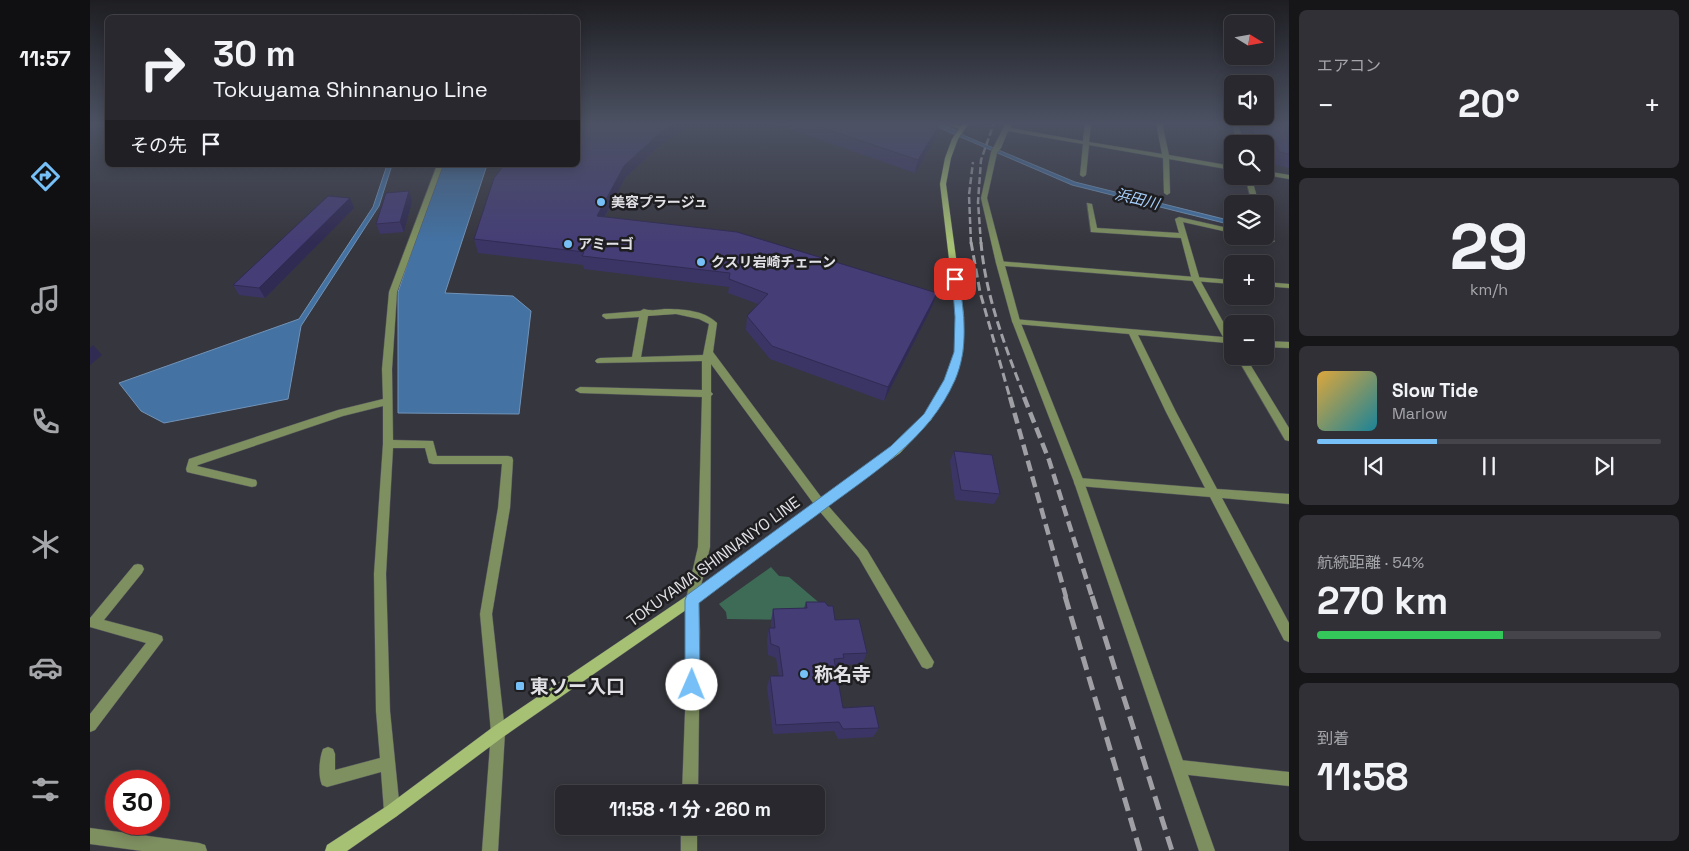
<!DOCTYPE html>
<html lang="ja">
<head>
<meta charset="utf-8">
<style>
	body { margin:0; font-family:"Space Grotesk","Noto Sans JP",sans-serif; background:#303036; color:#f1f3f6; height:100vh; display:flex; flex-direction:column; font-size:19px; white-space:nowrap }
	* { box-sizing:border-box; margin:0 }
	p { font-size:16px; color:#a5a6aa }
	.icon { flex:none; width:28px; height:28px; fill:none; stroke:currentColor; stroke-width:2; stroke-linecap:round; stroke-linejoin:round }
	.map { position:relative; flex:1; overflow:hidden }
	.details { display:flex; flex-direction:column; gap:10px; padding:10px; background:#161619; width:400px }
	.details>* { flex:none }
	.banner { position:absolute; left:15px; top:15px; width:475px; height:152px; border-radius:8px; box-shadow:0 2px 12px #0003,0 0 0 1px #44444a; background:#28282e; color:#f1f3f6; overflow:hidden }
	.needle { width:32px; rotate:101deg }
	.tools { position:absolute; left:1134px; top:15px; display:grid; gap:10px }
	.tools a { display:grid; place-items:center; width:50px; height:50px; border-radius:8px; background:#28282e; box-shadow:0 2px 12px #0003,0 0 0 1px #44444a; font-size:25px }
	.speed { position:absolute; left:15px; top:770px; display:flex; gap:10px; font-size:25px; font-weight:700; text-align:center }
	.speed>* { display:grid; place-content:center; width:65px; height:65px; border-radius:50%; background:#28282e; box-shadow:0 2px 12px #0003,0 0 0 1px #44444a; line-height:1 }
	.speed .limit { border:8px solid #d22; background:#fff; color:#111 }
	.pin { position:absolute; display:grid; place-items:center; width:42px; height:42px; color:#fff; margin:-21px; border-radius:10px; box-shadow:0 2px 8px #0006 }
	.me { position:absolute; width:55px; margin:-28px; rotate:1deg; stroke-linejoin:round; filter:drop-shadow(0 0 4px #0008) }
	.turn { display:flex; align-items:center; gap:18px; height:105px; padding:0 25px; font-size:22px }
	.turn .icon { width:65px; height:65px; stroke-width:2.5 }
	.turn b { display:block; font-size:35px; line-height:42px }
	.then { display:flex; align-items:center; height:48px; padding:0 25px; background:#0003; gap:10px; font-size:19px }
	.big { font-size:38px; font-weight:700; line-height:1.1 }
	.details .tile { flex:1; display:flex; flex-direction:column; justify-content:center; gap:8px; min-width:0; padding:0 18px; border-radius:8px; background:#303036 }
	.details .dial { align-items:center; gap:0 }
	.dial b { font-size:65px; line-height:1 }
	.song { display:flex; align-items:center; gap:15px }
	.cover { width:60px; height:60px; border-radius:8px; background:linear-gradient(135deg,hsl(40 70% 55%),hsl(190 70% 35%)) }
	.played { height:5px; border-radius:2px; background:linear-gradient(90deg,#76c0f7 35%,#44444a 35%) }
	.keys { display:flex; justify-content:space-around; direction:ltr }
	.heat { display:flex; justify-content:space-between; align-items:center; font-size:28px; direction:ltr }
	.charge { height:8px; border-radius:4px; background:linear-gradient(90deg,#34c759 54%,#44444a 0) }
	.trip { position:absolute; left:465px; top:785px; width:270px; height:50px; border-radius:8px; background:#28282e; box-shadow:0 2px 12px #0003,0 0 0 1px #44444a; font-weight:700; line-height:50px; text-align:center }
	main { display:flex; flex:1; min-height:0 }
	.menu { display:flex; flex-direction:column; width:90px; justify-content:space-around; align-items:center; background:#101012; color:#a5a6aa }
	.menu .icon { width:35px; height:35px }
	.menu .on { color:#76c0f7 }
	.menu b { font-size:22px; color:#f1f3f6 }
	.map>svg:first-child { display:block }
</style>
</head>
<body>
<main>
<nav class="menu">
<b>11:57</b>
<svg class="icon on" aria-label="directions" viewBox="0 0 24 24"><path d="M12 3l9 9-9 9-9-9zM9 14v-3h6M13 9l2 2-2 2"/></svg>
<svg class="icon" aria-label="music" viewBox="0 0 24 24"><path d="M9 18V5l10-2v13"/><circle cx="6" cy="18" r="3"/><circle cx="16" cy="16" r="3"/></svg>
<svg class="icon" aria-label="phone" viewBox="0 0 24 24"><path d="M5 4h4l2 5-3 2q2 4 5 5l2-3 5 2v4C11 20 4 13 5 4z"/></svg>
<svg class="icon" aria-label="climate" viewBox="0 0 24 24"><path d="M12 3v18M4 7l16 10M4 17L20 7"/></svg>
<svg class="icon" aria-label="car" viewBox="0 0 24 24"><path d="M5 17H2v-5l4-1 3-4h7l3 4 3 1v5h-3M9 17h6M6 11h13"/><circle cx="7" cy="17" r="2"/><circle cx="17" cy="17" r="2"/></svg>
<svg class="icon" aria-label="filters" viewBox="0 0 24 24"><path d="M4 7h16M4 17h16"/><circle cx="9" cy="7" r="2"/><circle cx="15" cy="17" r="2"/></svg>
</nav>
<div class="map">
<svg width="1199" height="851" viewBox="0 0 1199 851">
	<rect width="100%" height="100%" fill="#36363e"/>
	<path fill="#3d6b56" d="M681 567 689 576 699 577 740 612 713 620 637 619 636 612 629 604Z"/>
	<path fill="#4372a3" stroke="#7293b7" d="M838 123C853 123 863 128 875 136L985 182 1142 221V225L982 185Z
		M297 165H302L289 206 211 326 198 399 74 423 51 411 29 383 209 319 283 207Z
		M350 165H397L355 293 423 296 441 311 429 414 308 413V292Z"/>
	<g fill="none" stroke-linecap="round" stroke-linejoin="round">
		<g stroke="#55555c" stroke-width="1">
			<path id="minor" d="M853 123H861L875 128 872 130Z
				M916 123H922L920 128 993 141 995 123H1001L999 142 1072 154 1066 123H1072L1079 155 1142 166V170L1079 159 1080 193 1077 195 1074 193 1073 158 999 145 996 175 993 177 990 175 993 144 918 131 911 148 907 153 897 198 914 263 910 265 906 263 891 198 901 152Z
				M1133 123H1149L1169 126 1166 128 1149 126 1153 144H1147L1143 125Z
				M347 165H353L307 292 302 369 303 440 343 441 347 456H418L422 457 423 460 420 508 402 614 415 732 408 851H392L401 732 390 614 408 508 412 464H343L339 463 335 448H303L296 574 300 711 310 811 307 816 302 819 297 816 294 811 291 772 237 787 232 785C228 776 229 759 233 749L238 747 243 749 245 754V770L290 758 286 711 284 574 293 444V406L253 416 108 465 107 466 166 480 167 483 166 486 162 487 101 473 97 472 96 469 99 459 248 410 293 399 292 369 299 292Z
				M1175 171 1199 175V179L1175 175Z
				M1155 176H1161L1169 204H1162Z
				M997 203 1002 204 1007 228 1089 233 1085 219 1089 217 1142 229V233L1093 222 1110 280 1142 338V348L1139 347 1137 343 1048 335 1086 412 1127 489 1199 494V504L1132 498 1199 623V642L1194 640 1120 497 989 486 985 485 984 482 985 479 989 478 1115 488 1076 412 1039 334 926 324 923 323 922 321 923 319 1133 337 1102 280 1091 238 1001 232Z
				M1158 236H1172L1185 241 1181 243Z
				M554 309C560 311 567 310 574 309 592 309 614 310 627 323L623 352 734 501 777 550 844 662 842 667 837 669 832 667 769 558 726 507 621 364V392L623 394 621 396 620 547 608 599 610 631 608 794H592L598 631 596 599 608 547 612 397 490 393 485 390 490 387 612 390V361L507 363 505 361 507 359 510 358 542 357 549 317 516 319 512 316 513 314 550 311ZM586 314 609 319 619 324 613 355 551 357 558 316Z
				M1175 341 1199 342V348L1175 347Z
				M1146 356H1155L1199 428V441L1195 440Z
				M48 564 52 565 54 569 52 573 14 620 67 634 72 636 73 640 5 730 0 732V714L56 643 0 627V618L44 565Z
				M1090 760 1199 772V786L1090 774 1085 772 1083 767 1085 762Z
				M591 826H607V851H591Z"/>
		</g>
		<g stroke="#55555c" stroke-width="1">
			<path id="tertiary" d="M907 261 1142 280V284L915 266 930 321 994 482 1125 851H1109L984 482 922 321 906 263Z
				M1175 282 1199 284V288L1175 286Z
				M0 828 109 843 115 845 117 851H52L0 844Z"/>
		</g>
		<g stroke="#55555c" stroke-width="1">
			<path id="secondary" d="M873 123H879L868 139 861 158 856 184 874 317 873 352 865 380 841 420 810 453 606 603 413 737 307 816 257 851H235L237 845 297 806 403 727 598 595 802 447 835 414 855 380 865 352 866 317 850 184 855 158 862 139Z"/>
		</g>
		<use href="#minor" fill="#7e8f60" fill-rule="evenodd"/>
		<use href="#tertiary" fill="#7e8f60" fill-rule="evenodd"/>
		<use href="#secondary" fill="#a6c074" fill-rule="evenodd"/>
		<path stroke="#9f9fa5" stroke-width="2.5" stroke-dasharray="7 3" stroke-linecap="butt" d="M881 244 879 195 883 162
			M891 244 888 202 891 160 904 123"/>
		<path stroke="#9f9fa5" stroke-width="3" stroke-dasharray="9 4.5" stroke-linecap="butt" d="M881 242 890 292 920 398
			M891 242C895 295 916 349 935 398"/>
		<path stroke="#9f9fa5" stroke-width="4.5" stroke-dasharray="11 5.5" stroke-linecap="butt" d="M920 397 976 597
			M934 397 959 460 1002 597"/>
		<path stroke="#9f9fa5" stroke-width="5" stroke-dasharray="14 7" stroke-linecap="butt" d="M975 596 1050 851
			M1002 596 1082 851"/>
	</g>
	<path fill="#3b3565" d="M488 123H605L571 144 535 178 515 217 842 307 794 401 680 359 656 330 657 316 668 304 638 293 639 287 494 269 493 265 388 253 384 239Z
		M682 123H841L849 125 846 137 825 173Z
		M1155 123H1199V168L1180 164 1176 151H1175V144H1155L1151 128Z
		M319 191 322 201 314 232 290 234 286 224Z
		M260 198 264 208 175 298 149 295 143 285Z
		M864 451 910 494 904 504 865 500 860 461Z
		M716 602 745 620 777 653 772 664 751 665 749 669H746L753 708 789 728 783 737 748 739 744 731 683 734 677 687 680 676H689L686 658 678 655 677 640 679 628H681V621L683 609 714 608Z"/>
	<path fill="#302b53" d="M586 123H605L571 144 535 178 508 229 507 216 534 166 571 132Z
		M849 125 846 137 825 173 828 160Z
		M319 191 322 201 314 232 310 222Z
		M260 198 264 208 175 298 169 288Z
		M847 293 842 307 794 401 798 387Z
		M3 345 12 355 0 365V348Z"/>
	<path fill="#453e76" stroke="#302b53" d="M488 123H586L571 132 534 166 507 216 647 232 847 293 798 387 682 346 657 316 678 294 639 279 640 273 492 256 494 252 384 239 404 178 414 165H488Z
		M718 123H841L849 125 828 160Z
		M1161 123H1199V154L1189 152 1184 139 1164 135Z
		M319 191 310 222 286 224 296 193Z
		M238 196 260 198 169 288 143 285Z
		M864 451 902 455 910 494 871 490Z
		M716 602H735L738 606H743L745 620 769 619 777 653 753 654 754 658 744 659 753 708 784 706 789 728 753 729 749 722 686 725 680 676H693L689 647 681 644 679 628H685L683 609 717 608Z"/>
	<linearGradient id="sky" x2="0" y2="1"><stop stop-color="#1e1e22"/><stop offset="0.51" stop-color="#4c5263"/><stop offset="1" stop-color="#4c5263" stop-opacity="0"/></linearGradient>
	<rect width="1199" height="242" fill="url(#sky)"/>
	<path fill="#76c0f7" stroke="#4d7da1" d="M862 277 869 279C874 313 879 348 865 380 839 440 781 474 731 512 690 542 650 572 609 603L610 685 608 690 602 693 597 690 595 685V600L597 595 801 446 834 414 854 380 864 352 865 317Z"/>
	<g fill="#76c0f7" stroke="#1e1e21" stroke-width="2">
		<circle cx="511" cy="202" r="5"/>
		<circle cx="478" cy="244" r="5"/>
		<circle cx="611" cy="262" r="5"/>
		<circle cx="714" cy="674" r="5"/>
		<rect x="425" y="681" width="10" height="10" rx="2.5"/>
	</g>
	<g text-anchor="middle" stroke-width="5" stroke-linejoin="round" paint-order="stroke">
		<g font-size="14" font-weight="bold" fill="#e0e0e5" stroke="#1e1e21" text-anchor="start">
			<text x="521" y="207">美容プラージュ</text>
			<text x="488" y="249">アミーゴ</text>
			<text x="621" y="267">クスリ岩崎チェーン</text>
		</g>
		<g font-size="15" font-style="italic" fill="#a7cffa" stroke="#1e1e21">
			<text transform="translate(1047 199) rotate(14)" y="5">浜田川</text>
		</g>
		<g font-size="16" fill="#e0e0e5" stroke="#1e1e21">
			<text transform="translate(623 561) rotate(-36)" y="6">TOKUYAMA SHINNANYO LINE</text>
		</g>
		<g font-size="19" font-weight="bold" fill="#e0e0e5" stroke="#1e1e21" text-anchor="start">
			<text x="724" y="681">称名寺</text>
			<text x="440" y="693">東ソー入口</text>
		</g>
	</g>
</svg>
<div class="tools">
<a><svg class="needle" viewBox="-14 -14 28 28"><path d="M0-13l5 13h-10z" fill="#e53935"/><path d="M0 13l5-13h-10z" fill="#a5a6aa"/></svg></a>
<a><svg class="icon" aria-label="sound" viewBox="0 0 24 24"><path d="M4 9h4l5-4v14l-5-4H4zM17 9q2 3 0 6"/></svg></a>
<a><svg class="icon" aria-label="search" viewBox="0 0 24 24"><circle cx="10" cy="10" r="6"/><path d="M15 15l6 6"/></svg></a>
<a><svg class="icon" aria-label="layers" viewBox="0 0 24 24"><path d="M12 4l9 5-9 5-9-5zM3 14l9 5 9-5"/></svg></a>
<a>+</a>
<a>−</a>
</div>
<div class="speed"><div class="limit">30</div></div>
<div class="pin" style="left:865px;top:279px;background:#d93025"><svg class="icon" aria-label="arrive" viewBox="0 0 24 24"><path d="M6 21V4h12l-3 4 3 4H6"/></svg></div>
<svg class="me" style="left:602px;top:685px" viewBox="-20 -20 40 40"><circle r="19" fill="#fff"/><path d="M0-13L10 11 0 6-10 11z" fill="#76c0f7"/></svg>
<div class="trip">11:58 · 1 分 · 260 m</div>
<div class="banner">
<div class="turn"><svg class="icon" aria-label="right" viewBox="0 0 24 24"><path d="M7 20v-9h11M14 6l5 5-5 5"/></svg><div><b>30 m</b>Tokuyama Shinnanyo Line</div></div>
<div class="then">その先<svg class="icon" aria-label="arrive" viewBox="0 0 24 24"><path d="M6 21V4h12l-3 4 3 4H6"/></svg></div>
</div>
</div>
<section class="details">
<div class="tile"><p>エアコン</p>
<div class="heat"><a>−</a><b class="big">20°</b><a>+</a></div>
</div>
<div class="tile dial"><b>29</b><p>km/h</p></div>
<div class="tile">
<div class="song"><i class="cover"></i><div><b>Slow Tide</b><p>Marlow</p></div></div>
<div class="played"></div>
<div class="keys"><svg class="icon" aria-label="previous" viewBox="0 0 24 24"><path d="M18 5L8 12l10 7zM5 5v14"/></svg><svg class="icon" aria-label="pause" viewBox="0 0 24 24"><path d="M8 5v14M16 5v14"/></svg><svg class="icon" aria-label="next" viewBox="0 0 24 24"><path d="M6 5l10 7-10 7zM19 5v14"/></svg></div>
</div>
<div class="tile"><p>航続距離 · 54%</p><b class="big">270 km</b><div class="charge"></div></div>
<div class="tile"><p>到着</p><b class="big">11:58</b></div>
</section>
</main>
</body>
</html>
